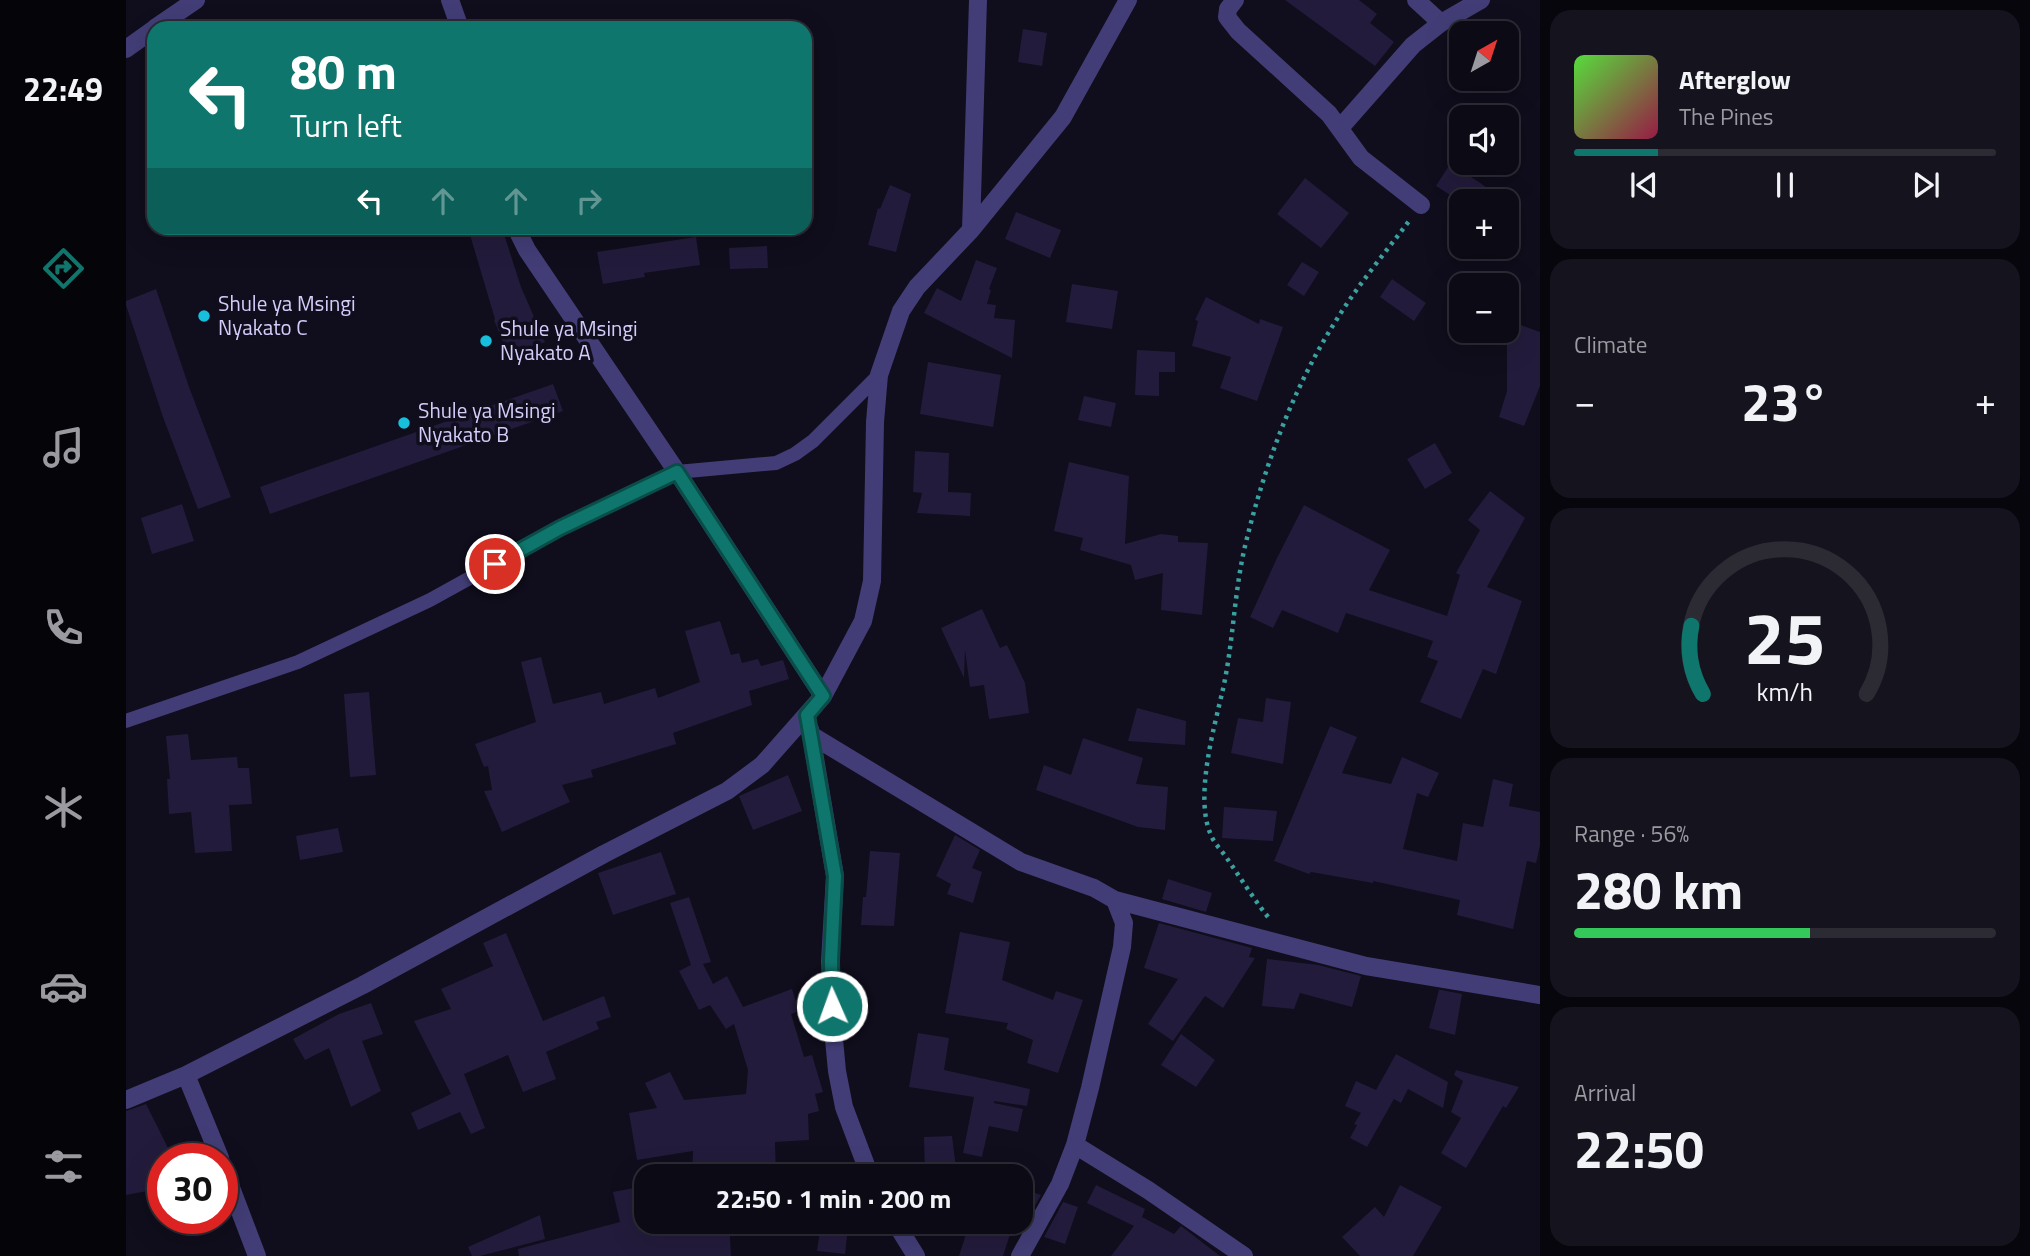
<!DOCTYPE html>
<html lang="en">
<head>
<meta charset="utf-8">
<style>
	body { margin:0; font-family:"Titillium Web",sans-serif; background:#15131e; color:#f1f3f6; height:100vh; display:flex; flex-direction:column; font-size:26px; white-space:nowrap }
	* { box-sizing:border-box; margin:0 }
	p { font-size:23px; color:#9a9aa0 }
	.icon { flex:none; width:38px; height:38px; fill:none; stroke:currentColor; stroke-width:2; stroke-linecap:round; stroke-linejoin:round }
	.map { position:relative; flex:1; overflow:hidden }
	.details { display:flex; flex-direction:column; gap:10px; padding:10px; background:#07060c; width:490px }
	.details>* { flex:none }
	.hud { position:absolute; left:21px; top:21px; width:665px; height:214px; border-radius:21px; box-shadow:0 7px 28px #0002,0 0 0 2px #2c2b34; background:#0f766e; color:#fff; overflow:hidden }
	.needle { width:46px; rotate:39deg }
	.buttons { position:absolute; left:1323px; top:21px; display:grid; gap:14px }
	.buttons a { display:grid; place-items:center; width:70px; height:70px; border-radius:14px; background:#0c0a15; box-shadow:0 7px 28px #0002,0 0 0 2px #2c2b34; font-size:35px }
	.speed { position:absolute; left:21px; top:1143px; display:flex; gap:14px; font-size:35px; font-weight:700; text-align:center }
	.speed>* { display:grid; place-content:center; width:91px; height:91px; border-radius:50%; background:#0c0a15; box-shadow:0 7px 28px #0002,0 0 0 2px #2c2b34; line-height:1 }
	.speed .limit { border:10px solid #d22; background:#fff; color:#111 }
	.pin { position:absolute; display:grid; place-items:center; width:60px; height:60px; color:#fff; margin:-30px; border:4px solid #fff; border-radius:50%; box-shadow:0 2px 7px #0007 }
	.me { position:absolute; width:77px; margin:-38px; rotate:358deg; stroke-linejoin:round; filter:drop-shadow(0 0 5px #0008) }
	.turn { display:flex; align-items:center; gap:24px; height:147px; padding:0 28px; font-size:32px }
	.turn .icon { width:91px; height:91px; stroke-width:2.5 }
	.turn b { display:block; font-size:49px; line-height:60px }
	.lanes { display:flex; align-items:center; height:66px; padding:0 28px; background:#0003; justify-content:center; gap:35px; direction:ltr }
	.lanes .off { opacity:.35 }
	.big { font-size:52px; font-weight:700; line-height:1.1 }
	.details .widget { flex:1; display:flex; flex-direction:column; justify-content:center; gap:10px; min-width:0; padding:0 24px; border-radius:21px; background:#15131e }
	.details .dial { align-items:center; gap:0 }
	.dial svg { height:182px; overflow:visible; fill:none; stroke:#2c2b34; stroke-width:7; stroke-linecap:round; text-anchor:middle }
	.dial text { fill:#f1f3f6; stroke:none }
	.song { display:flex; align-items:center; gap:21px }
	.cover { width:84px; height:84px; border-radius:10px; background:linear-gradient(135deg,hsl(110 70% 55%),hsl(340 70% 35%)) }
	.played { height:7px; border-radius:4px; background:linear-gradient(90deg,#0f766e 20%,#2c2b34 20%) }
	.keys { display:flex; justify-content:space-around; direction:ltr }
	.heat { display:flex; justify-content:space-between; align-items:center; font-size:38px; direction:ltr }
	.charge { height:10px; border-radius:5px; background:linear-gradient(90deg,#34c759 56%,#2c2b34 0) }
	.trip { position:absolute; left:508px; top:1164px; width:399px; height:70px; border-radius:21px; background:#0c0a15; box-shadow:0 7px 28px #0002,0 0 0 2px #2c2b34; font-weight:700; line-height:70px; text-align:center }
	main { display:flex; flex:1; min-height:0 }
	.menu { display:flex; flex-direction:column; width:126px; justify-content:space-around; align-items:center; background:#050408; color:#9a9aa0 }
	.menu .icon { width:49px; height:49px }
	.menu .selected { color:#0f766e }
	.menu b { font-size:32px; color:#f1f3f6 }
	.map>svg:first-child { display:block }
</style>
</head>
<body>
<main>
<nav class="menu">
<b>22:49</b>
<svg class="icon selected" aria-label="directions" viewBox="0 0 24 24"><path d="M12 3l9 9-9 9-9-9zM9 14v-3h6M13 9l2 2-2 2"/></svg>
<svg class="icon" aria-label="music" viewBox="0 0 24 24"><path d="M9 18V5l10-2v13"/><circle cx="6" cy="18" r="3"/><circle cx="16" cy="16" r="3"/></svg>
<svg class="icon" aria-label="phone" viewBox="0 0 24 24"><path d="M5 4h4l2 5-3 2q2 4 5 5l2-3 5 2v4C11 20 4 13 5 4z"/></svg>
<svg class="icon" aria-label="climate" viewBox="0 0 24 24"><path d="M12 3v18M4 7l16 10M4 17L20 7"/></svg>
<svg class="icon" aria-label="car" viewBox="0 0 24 24"><path d="M5 17H2v-5l4-1 3-4h7l3 4 3 1v5h-3M9 17h6M6 11h13"/><circle cx="7" cy="17" r="2"/><circle cx="17" cy="17" r="2"/></svg>
<svg class="icon" aria-label="filters" viewBox="0 0 24 24"><path d="M4 7h16M4 17h16"/><circle cx="9" cy="7" r="2"/><circle cx="15" cy="17" r="2"/></svg>
</nav>
<div class="map">
<svg width="1414" height="1256" viewBox="0 0 1414 1256">
	<rect width="100%" height="100%" fill="#100d1c"/>
	<path fill="#231b3b" d="M1159 0H1233L1251 14 1244 23 1268 42 1249 66Z
		M897 29 921 33 916 66 892 62Z
		M1324 164 1353 182 1378 201H1334L1310 186Z
		M1179 178 1223 213 1195 248 1151 214Z
		M764 185 785 194 770 252 742 245 752 208 754 209Z
		M890 212 935 230 924 258 879 239Z
		M342 228H376L395 287 419 342 383 357 368 320 369 319Z
		M570 237 574 265 518 273 519 277 477 284 471 252Z
		M641 246 642 268 604 269 603 248Z
		M850 260 871 268 863 289 865 290 861 304 870 305 868 318 889 320 886 358 798 313 811 288 835 301Z
		M1176 262 1193 272 1178 296 1161 285Z
		M1266 279 1300 303 1288 321 1254 297Z
		M946 284 992 291 986 329 940 322Z
		M30 289 63 387 105 497 72 509 37 417 0 305V301Z
		M1080 297 1133 324 1134 319 1157 327 1131 401 1094 388 1105 357 1066 346 1072 321 1069 320Z
		M1381 320 1414 332V386L1398 426 1373 417 1381 391Z
		M1011 350 1049 352V372H1033V396L1009 395Z
		M802 362 875 375 867 427 794 414Z
		M427 384 437 411 144 514 134 487Z
		M958 396 990 403 985 427 952 420Z
		M1309 443 1326 473 1299 489 1281 459Z
		M789 451 823 453 822 492 845 493 844 516 791 513 796 493 787 492Z
		M943 462 1003 476 999 544 1035 534 1052 536V542L1082 543 1076 615 1035 610 1037 573 1009 580 1005 565 954 550 957 538 928 531Z
		M1364 491 1399 518 1361 587 1396 601 1370 674 1357 669 1335 719 1294 702 1312 661 1301 657 1307 641 1220 613 1212 633 1156 610 1147 628 1124 617 1151 558 1178 505 1264 550 1243 590 1321 616 1334 575 1330 573 1354 530 1342 520Z
		M56 504 68 541 26 554 15 518Z
		M856 609 874 648 881 645 899 683 903 713 863 719 858 685 844 687 839 650 838 678 815 628Z
		M594 621 605 655 613 653 616 663 632 659 635 666 657 660 663 679 623 691 626 705 547 733 550 744 465 770 467 777 436 785 444 802 376 832 358 791 366 790 362 766 358 767 349 744 410 722 395 662 415 657 427 704 475 692 478 704 529 688 532 698 574 682 559 631Z
		M243 692 250 775 224 777 218 694Z
		M1140 698 1165 702 1157 764 1105 753 1112 718 1137 722Z
		M1011 708 1060 721 1059 745 1002 741Z
		M1204 726 1231 737 1216 773 1265 784 1276 757 1313 773 1302 797 1291 793 1277 849 1331 861 1337 823 1357 827 1367 779 1387 784 1383 806 1414 812V845L1410 863 1401 861 1387 929 1331 915 1334 900 1247 881V883L1185 872 1183 874 1148 861Z
		M62 734 65 760 111 757 112 768H123L126 804 103 805 106 851 69 853 65 812 43 814 41 779H44L40 736Z
		M957 738 1017 758 1010 784 1042 787 1039 830 1012 827 910 790 918 765 945 775Z
		M662 775 676 811 627 830 613 796Z
		M1098 807 1151 811 1147 841 1096 838Z
		M212 828 217 852 174 860 170 836Z
		M829 835 854 850 846 868 856 872 847 903 821 894 825 884 810 876Z
		M744 851 774 853 768 926 735 925 737 897H740Z
		M535 852 550 894 487 915 472 873Z
		M1042 879 1086 893 1080 912 1036 899Z
		M563 897 585 962 577 964 587 984 601 976 617 1007 666 989 673 1011 665 1014 678 1057 686 1055 697 1092 689 1094 693 1111 682 1114 683 1140 649 1142 650 1176H584V1173L566 1174 567 1151 511 1160 503 1113 531 1108 519 1083 544 1072 558 1100 620 1094 622 1070 608 1024 600 1029 584 1005 573 1010 553 971 565 965 544 903Z
		M1033 923 1126 948 1123 957 1129 958 1097 1008 1079 996 1047 1041 1022 1024 1052 979 1018 968Z
		M834 932 884 942 876 980 927 1000 930 991 957 1000 932 1073 901 1063 907 1040 880 1029 882 1023 819 1013Z
		M380 933 417 1021 478 996 485 1017 470 1022 473 1029 420 1052 430 1079 397 1092 382 1055 338 1074 359 1128 345 1134 334 1112 292 1130 285 1113 325 1094 288 1021 325 1009 315 989 367 966 357 943Z
		M1141 959 1192 965 1235 976 1226 1007 1174 993 1168 1009 1136 1006Z
		M1310 989 1336 994 1329 1035 1303 1028 1313 990Z
		M245 1003 257 1034 236 1041 255 1091 225 1107 203 1048 179 1060 167 1039 213 1014Z
		M792 1033 823 1038 818 1070 904 1089 901 1106 868 1101V1103L897 1109 892 1132 863 1126 856 1157 837 1153 848 1097 783 1087Z
		M1055 1034 1089 1060 1070 1087 1035 1065Z
		M1270 1054 1322 1082 1317 1108 1282 1089 1275 1103 1268 1099 1241 1147 1224 1138 1231 1125 1228 1124 1235 1113 1219 1106 1230 1081 1250 1090Z
		M1330 1070 1393 1087 1380 1108 1377 1106 1340 1168 1315 1153 1335 1118 1325 1112 1337 1081 1328 1075Z
		M20 1104 47 1158H37V1188L0 1195V1111Z
		M826 1136 831 1176H799L798 1137Z
		M970 1185 1019 1209 1016 1217 1048 1234 1055 1226 1094 1256H985L1008 1226 961 1203Z
		M1274 1185 1316 1207 1287 1256H1234L1216 1237 1249 1207 1258 1217Z
		M508 1188 516 1222H603L605 1256H393L392 1249 494 1222 487 1192Z
		M894 1188 915 1195 896 1229 894 1228Z
		M937 1202 952 1207 939 1244 918 1237Z
		M414 1215 419 1239 354 1256H346L342 1247Z
		M844 1222H888L877 1256H833Z
		M695 1224 722 1228 719 1254 691 1251Z"/>
	<g fill="none" stroke-linecap="round" stroke-linejoin="round">
		<path stroke="#39a2a0" stroke-width="4.5" stroke-dasharray="3.5 5" stroke-linecap="butt" d="M1142 917C1127 898 1114 877 1100 857 1095 850 1088 843 1085 835 1068 798 1088 728 1097 689 1108 639 1108 588 1121 538 1140 462 1168 386 1211 319 1232 285 1259 253 1283 221"/>
		<path stroke="#423d76" stroke-width="14" d="M0 721 172 662 304 600 434 528 551 472 650 463 669 454 687 441 753 375"/>
		<path stroke="#423d76" stroke-width="18" d="M324 0 334 28
			M1109 0 1102 9 1101 17 1112 31 1203 114 1235 158 1295 205
			M1290 0 1315 23
			M29 28 70 0
			M0 49 28 29
			M1214 128 1287 45 1315 23 1355 0
			M390 228 401 250 551 472 697 696
			M845 230 852 0
			M684 729 709 876 704 961 707 1029 711 1071 718 1107 744 1176
			M685 735 895 862 968 888 989 900 998 923 996 947 964 1088 949 1145 1022 1190 1118 1256
			M989 900 1240 966 1414 995
			M60 1075 94 1158
			M0 1100 60 1075 237 985 478 854 601 791 636 765 697 696 737 621 746 581 749 422 753 375 775 311 791 287 845 230 937 117 1002 0
			M96 1164 131 1256
			M769 1222 790 1256
			M894 1256 934 1184 949 1145"/>
	</g>
	<g fill="none" stroke-linecap="round" stroke-linejoin="round">
		<g stroke="#0a4d48" stroke-width="18">
			<path id="route" d="M369 564 434 528 551 472 697 696 681 715 709 876 705 961 706 1006"/>
		</g>
		<use href="#route" stroke="#0f766e" stroke-width="12"/>
	</g>
	<g fill="#17bfdc" stroke="#100d1c" stroke-width="2.5">
		<circle cx="78" cy="316" r="7"/>
		<circle cx="360" cy="341" r="7"/>
		<circle cx="278" cy="423" r="7"/>
	</g>
	<g text-anchor="middle" stroke-width="7" stroke-linejoin="round" paint-order="stroke">
		<g font-size="21" fill="#d4cdfa" stroke="#100d1c" text-anchor="start">
			<text x="92" y="311">Shule ya Msingi<tspan x="92" dy="24">Nyakato C</tspan></text>
			<text x="374" y="336">Shule ya Msingi<tspan x="374" dy="24">Nyakato A</tspan></text>
			<text x="292" y="418">Shule ya Msingi<tspan x="292" dy="24">Nyakato B</tspan></text>
		</g>
	</g>
</svg>
<div class="buttons">
<a><svg class="needle" viewBox="-14 -14 28 28"><path d="M0-13l5 13h-10z" fill="#e53935"/><path d="M0 13l5-13h-10z" fill="#9a9aa0"/></svg></a>
<a><svg class="icon" aria-label="sound" viewBox="0 0 24 24"><path d="M4 9h4l5-4v14l-5-4H4zM17 9q2 3 0 6"/></svg></a>
<a>+</a>
<a>−</a>
</div>
<div class="speed"><div class="limit">30</div></div>
<div class="pin" style="left:369px;top:564px;background:#d93025"><svg class="icon" aria-label="arrive" viewBox="0 0 24 24"><path d="M6 21V4h12l-3 4 3 4H6"/></svg></div>
<svg class="me" style="left:706px;top:1006px" viewBox="-20 -20 40 40"><circle r="17" fill="#0f766e" stroke="#fff" stroke-width="3"/><path d="M0-11L8 9 0 5-8 9z" fill="#fff"/></svg>
<div class="trip">22:50 · 1 min · 200 m</div>
<div class="hud">
<div class="turn"><svg class="icon" aria-label="left" viewBox="0 0 24 24"><path d="M17 20v-9H6M10 6l-5 5 5 5"/></svg><div><b>80 m</b>Turn left</div></div>
<div class="lanes"><svg class="icon" aria-label="left" viewBox="0 0 24 24"><path d="M17 20v-9H6M10 6l-5 5 5 5"/></svg><svg class="icon off" aria-label="ahead" viewBox="0 0 24 24"><path d="M12 20V5M6 11l6-6 6 6"/></svg><svg class="icon off" aria-label="ahead" viewBox="0 0 24 24"><path d="M12 20V5M6 11l6-6 6 6"/></svg><svg class="icon off" aria-label="right" viewBox="0 0 24 24"><path d="M7 20v-9h11M14 6l5 5-5 5"/></svg></div>
</div>
</div>
<section class="details">
<div class="widget">
<div class="song"><i class="cover"></i><div><b>Afterglow</b><p>The Pines</p></div></div>
<div class="played"></div>
<div class="keys"><svg class="icon" aria-label="previous" viewBox="0 0 24 24"><path d="M18 5L8 12l10 7zM5 5v14"/></svg><svg class="icon" aria-label="pause" viewBox="0 0 24 24"><path d="M8 5v14M16 5v14"/></svg><svg class="icon" aria-label="next" viewBox="0 0 24 24"><path d="M6 5l10 7-10 7zM19 5v14"/></svg></div>
</div>
<div class="widget"><p>Climate</p>
<div class="heat"><a>−</a><b class="big">23°</b><a>+</a></div>
</div>
<div class="widget dial"><svg viewBox="0 0 100 80">
<path d="M14 69A42 42 0 1 1 86 69"/>
<path d="M14 69A42 42 0 0 1 9 39" stroke="#0f766e"/>
<text x="50" y="56" font-size="32" font-weight="700">25</text>
<text x="50" y="72" font-size="11">km/h</text>
</svg></div>
<div class="widget"><p>Range · 56%</p><b class="big">280 km</b><div class="charge"></div></div>
<div class="widget"><p>Arrival</p><b class="big">22:50</b></div>
</section>
</main>
</body>
</html>
